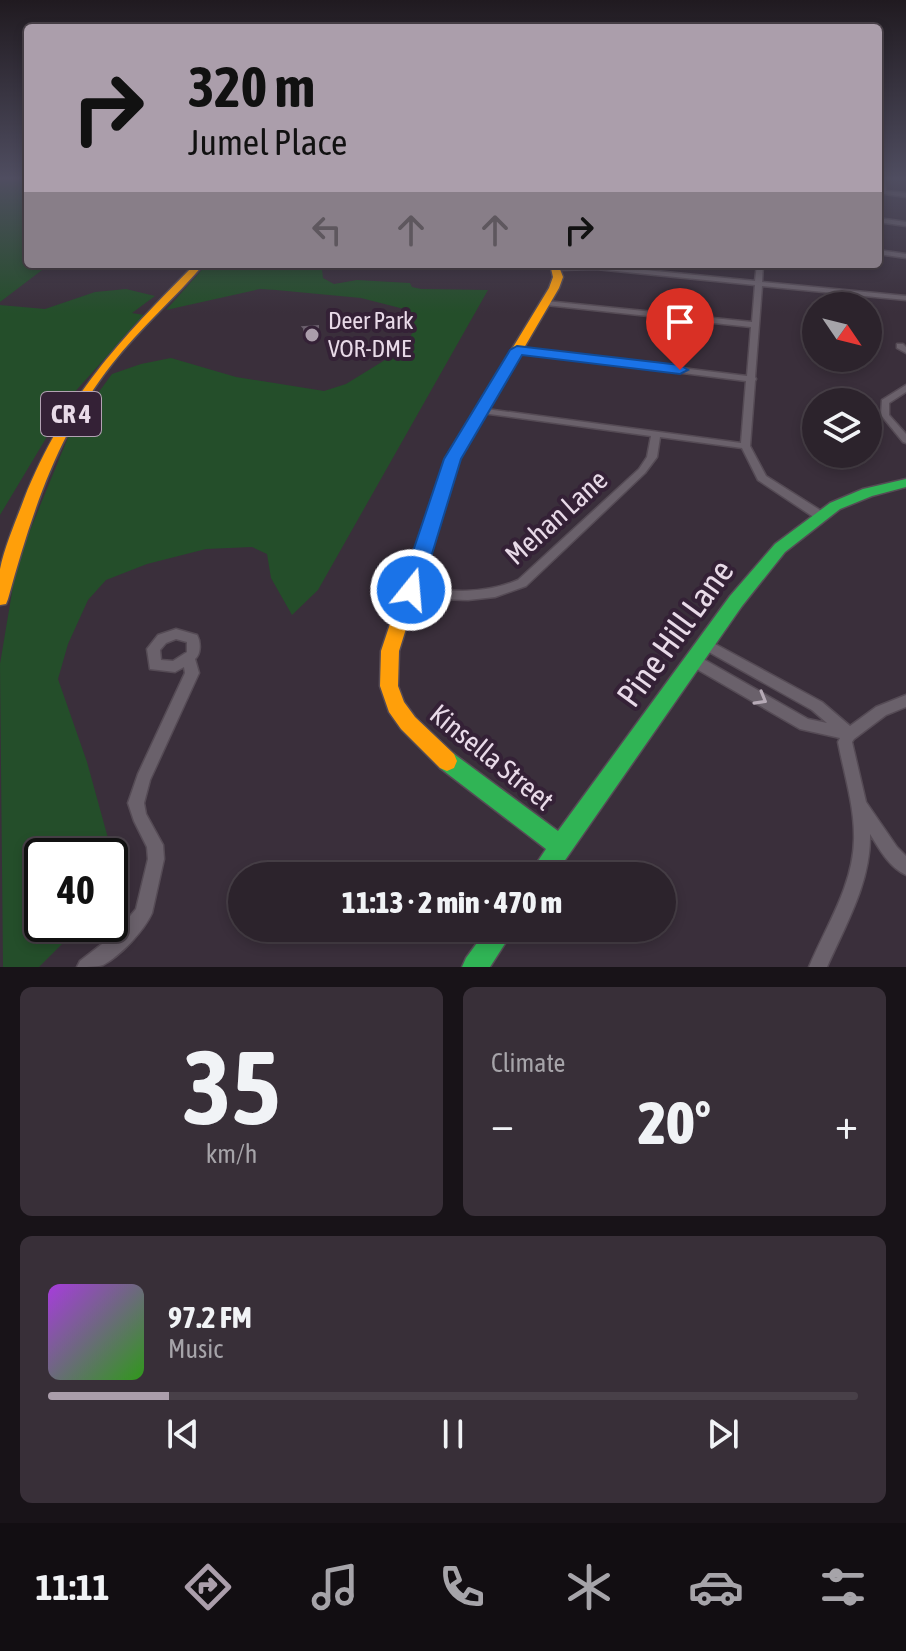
<!DOCTYPE html>
<html lang="en">
<head>
<meta charset="utf-8">
<style>
	body { margin:0; font-family:"Asap Condensed",sans-serif; background:#382f38; color:#f1f3f6; height:100vh; display:flex; flex-direction:column; font-size:30px; white-space:nowrap }
	* { box-sizing:border-box; margin:0 }
	p { font-size:26px; color:#a6a4a9 }
	.icon { flex:none; width:44px; height:44px; fill:none; stroke:currentColor; stroke-width:2; stroke-linecap:round; stroke-linejoin:round }
	.map { position:relative; height:967px; overflow:hidden }
	.panel { display:flex; flex-direction:column; gap:20px; padding:20px; background:#181318; flex:1 }
	.panel>* { flex:none }
	.hud { position:absolute; left:24px; top:24px; width:858px; height:244px; border-radius:8px; box-shadow:0 4px 12px #0003,0 0 0 2px #484048; background:#ab9eab; color:#111; overflow:hidden }
	.needle { width:52px; rotate:125deg }
	.buttons { position:absolute; left:802px; top:292px; display:grid; gap:16px }
	.buttons a { display:grid; place-items:center; width:80px; height:80px; border-radius:50%; background:#2c232c; box-shadow:0 4px 12px #0003,0 0 0 2px #484048; font-size:40px }
	.speed { position:absolute; left:24px; top:838px; display:flex; gap:16px; font-size:40px; font-weight:700; text-align:center }
	.speed>* { display:grid; place-content:center; width:104px; height:104px; border-radius:50%; background:#2c232c; box-shadow:0 4px 12px #0003,0 0 0 2px #484048; line-height:1 }
	.speed .limit { border:4px solid #111; border-radius:12px; background:#fff; color:#111 }
	.pin { position:absolute; display:grid; place-items:center; width:68px; height:68px; color:#fff; margin:-82px -34px; border-radius:50% 50% 50% 0; rotate:-45deg; box-shadow:0 0 8px #0007 }
	.pin .icon { rotate:45deg }
	.me { position:absolute; width:88px; margin:-44px; rotate:17deg; stroke-linejoin:round; filter:drop-shadow(0 0 6px #0008) }
	.turn { display:flex; align-items:center; gap:28px; height:168px; padding:0 32px; font-size:36px }
	.turn .icon { width:104px; height:104px; stroke-width:2.5 }
	.turn b { display:block; font-size:56px; line-height:68px }
	.lanes { display:flex; align-items:center; height:76px; padding:0 32px; background:#0003; justify-content:center; gap:40px; direction:ltr }
	.lanes .off { opacity:.35 }
	.big { font-size:60px; font-weight:800; line-height:1.1 }
	.panel .tile { flex:1; display:flex; flex-direction:column; justify-content:center; gap:12px; min-width:0; padding:0 28px; border-radius:12px; background:#382f38 }
	.panel .dial { align-items:center; gap:0 }
	.dial b { font-size:104px; line-height:1 }
	.song { display:flex; align-items:center; gap:24px }
	.cover { width:96px; height:96px; border-radius:12px; background:linear-gradient(135deg,hsl(280 70% 55%),hsl(110 70% 35%)) }
	.played { height:8px; border-radius:4px; background:linear-gradient(90deg,#ab9eab 15%,#484048 15%) }
	.keys { display:flex; justify-content:space-around; direction:ltr }
	.heat { display:flex; justify-content:space-between; align-items:center; font-size:44px; direction:ltr }
	.panel .tiles { flex:1; display:grid; gap:20px; grid-template-columns:1fr 1fr }
	.tile:last-child { grid-column:span 2 }
	.trip { position:absolute; left:228px; top:862px; width:448px; height:80px; border-radius:40px; background:#2c232c; box-shadow:0 4px 12px #0003,0 0 0 2px #484048; font-weight:800; line-height:80px; text-align:center }
	.tab-bar { display:flex; height:128px; justify-content:space-around; align-items:center; background:#120e12; color:#a6a4a9 }
	.tab-bar .icon { width:56px; height:56px }
	.tab-bar .selected { color:#ab9eab }
	.tab-bar b { font-size:36px; color:#f1f3f6 }
	.map>svg:first-child { display:block }
</style>
</head>
<body>
<div class="map">
<svg width="906" height="967" viewBox="0 0 906 967">
	<rect width="100%" height="100%" fill="#3a2f3b"/>
	<path fill="#244e2a" d="M0 178H28V264H50L0 302Z
		M207 264H273L279 268 322 269 323 278 334 284 357 280 410 283 412 287 421 289 488 290 318 590 292 615 271 578 267 554 252 547 206 549 147 564 106 580 88 600 68 644 58 679 87 762 119 878 110 890V856H42V924H82L39 967H3L0 664 17 562 71 430 112 374 141 364 171 358 236 377 324 391 346 384 385 360 406 344 414 330 408 310 361 298 276 290 260 289 166 310Z
		M126 289 155 296 132 313 144 315 72 395 0 515V305L45 309 95 292Z"/>
	<g fill="none" stroke-linecap="round" stroke-linejoin="round">
		<g stroke="#554b55" stroke-width="3">
			<path id="street" d="M880 178H884L886 191 906 193V197L878 193V189L881 190Z
				M878 218 906 222V226L878 222Z
				M878 250 906 254V258L878 254Z
				M757 264H763L762 282 906 296V300L762 286 755 377 756 379 755 381 750 446 766 476 823 512 824 515 823 518H815L758 480 742 448 660 437 657 457 645 473 526 586 495 597 468 600 440 599 407 593 405 590 407 587 411 586C448 592 483 595 518 580L639 469 647 457 651 436 482 413 478 410 479 408 741 443 746 381 517 352 513 350 517 348 747 376 751 327 546 305 542 303 546 301 752 322 755 285 596 269 557 270 554 268 555 267 596 265 755 281Z
				M897 344H903L906 347V353L897 348Z
				M906 385V392L889 403V415L906 434V443L903 442 881 415 882 400Z
				M176 629 197 635C201 642 201 654 195 659L199 673 150 780 144 803 146 814 163 845 164 859 152 913C144 931 120 956 103 965 96 967 85 967 77 967L80 961 115 934 136 909 148 859 147 847 134 821 128 803 138 774 185 673 184 667 175 672 150 669 147 649 158 635ZM176 639 187 642V652L173 661 161 660 160 650 166 643Z
				M704 638 822 702 850 726 876 707 906 695V707L886 715 854 739 852 742 866 802 897 847 906 856V875C889 867 880 850 870 834 871 882 846 924 827 967H809C826 926 853 886 854 840 855 807 844 774 838 742L840 738 800 729 688 664 687 660 688 656 693 655 698 656 808 719 827 723 812 710 700 647 698 643 700 639Z"/>
		</g>
		<g stroke="#554b55" stroke-width="3">
			<path id="fast" d="M906 479V487L872 496 840 509 785 552 742 606 554 876H528L546 849 440 768 437 761 440 754 447 751 454 754 558 831 730 596 775 544 830 503 863 489Z
				M488 928H515L490 967H462L466 958Z"/>
		</g>
		<g stroke="#554b55" stroke-width="3">
			<path id="slow" d="M195 264H204C175 298 140 328 112 364 58 432 31 515 8 599L6 604 0 605C0 594 0 580 0 569 5 545 16 521 24 499 65 397 119 341 195 264Z
				M550 264H558L563 277 559 288 459 459 399 651 398 686 404 702 415 717 454 754 457 761 454 768 447 771 440 768 401 729 389 712 380 686 381 651 445 459 549 288 553 277Z"/>
		</g>
		<use href="#street" fill="#6a616b" fill-rule="evenodd"/>
		<use href="#fast" fill="#30b455" fill-rule="evenodd"/>
		<use href="#slow" fill="#ff9f0a" fill-rule="evenodd"/>
	</g>
	<path fill="#837584" d="M318 326 319 337 309 339 304 334 303 327Z"/>
	<path fill="#6a5f6c" d="M318 329 319 337 309 339 308 332Z"/>
	<path fill="#98889a" stroke="#6a5f6c" stroke-width="2" d="M318 326V329L308 332 303 327Z"/>
	<defs><path id="oneway-chevron" d="M-2-3.5L2.5 0L-2 3.5" fill="none" stroke-width="1.6" stroke-linecap="round" stroke-linejoin="round" transform="scale(2)"/></defs>
	<use stroke="#b6aab6" href="#oneway-chevron" transform="translate(761 699) rotate(30)"/>
	<linearGradient id="sky" x2="0" y2="1"><stop stop-color="#201a20"/><stop offset="0.57" stop-color="#4f4d60"/><stop offset="1" stop-color="#4f4d60" stop-opacity="0"/></linearGradient>
	<rect width="906" height="313" fill="url(#sky)"/>
	<path fill="#1a73e8" stroke="#114b97" stroke-width="2" d="M517 346 680 365 688 370 680 374 522 355 461 459 421 590 411 598 403 596 400 590 444 459 510 350Z"/>
	<circle fill="#ab9eab" stroke="#342136" stroke-width="3" cx="312" cy="335" r="8"/>
	<g text-anchor="middle" stroke-width="8" stroke-linejoin="round" paint-order="stroke">
		<g font-size="24" fill="#e8dae8" stroke="#342136" text-anchor="start">
			<text x="328" y="329">Deer Park<tspan x="328" dy="28">VOR-DME</tspan></text>
		</g>
		<rect fill="#342136" stroke="#b2a2b3" stroke-width="2" x="41" y="392" width="60" height="44" rx="6"/>
		<g font-size="26" font-weight="bold" fill="#e8dae8">
			<text x="71" y="423">CR 4</text>
		</g>
		<g font-size="28" fill="#e8dae8" stroke="#342136">
			<text transform="translate(556 517) rotate(-42)" y="10">Mehan Lane</text>
			<text transform="translate(492 757) rotate(39)" y="10">Kinsella Street</text>
		</g>
		<g font-size="34" fill="#e8dae8" stroke="#342136">
			<text transform="translate(675 633) rotate(-54)" y="12">Pine Hill Lane</text>
		</g>
	</g>
</svg>
<div class="buttons">
<a><svg class="needle" viewBox="-14 -14 28 28"><path d="M0-13l5 13h-10z" fill="#e53935"/><path d="M0 13l5-13h-10z" fill="#a6a4a9"/></svg></a>
<a><svg class="icon" aria-label="layers" viewBox="0 0 24 24"><path d="M12 4l9 5-9 5-9-5zM3 14l9 5 9-5"/></svg></a>
</div>
<div class="speed"><div class="limit">40</div></div>
<div class="pin" style="left:680px;top:370px;background:#d93025"><svg class="icon" aria-label="arrive" viewBox="0 0 24 24"><path d="M6 21V4h12l-3 4 3 4H6"/></svg></div>
<svg class="me" style="left:411px;top:590px" viewBox="-20 -20 40 40"><circle r="17" fill="#1a73e8" stroke="#fff" stroke-width="3"/><path d="M0-11L8 9 0 5-8 9z" fill="#fff"/></svg>
<div class="trip">11:13 · 2 min · 470 m</div>
<div class="hud">
<div class="turn"><svg class="icon" aria-label="right" viewBox="0 0 24 24"><path d="M7 20v-9h11M14 6l5 5-5 5"/></svg><div><b>320 m</b>Jumel Place</div></div>
<div class="lanes"><svg class="icon off" aria-label="left" viewBox="0 0 24 24"><path d="M17 20v-9H6M10 6l-5 5 5 5"/></svg><svg class="icon off" aria-label="ahead" viewBox="0 0 24 24"><path d="M12 20V5M6 11l6-6 6 6"/></svg><svg class="icon off" aria-label="ahead" viewBox="0 0 24 24"><path d="M12 20V5M6 11l6-6 6 6"/></svg><svg class="icon" aria-label="right" viewBox="0 0 24 24"><path d="M7 20v-9h11M14 6l5 5-5 5"/></svg></div>
</div>
</div>
<section class="panel">
<div class="tiles">
<div class="tile dial"><b>35</b><p>km/h</p></div>
<div class="tile"><p>Climate</p>
<div class="heat"><a>−</a><b class="big">20°</b><a>+</a></div>
</div>
<div class="tile">
<div class="song"><i class="cover"></i><div><b>97.2 FM</b><p>Music</p></div></div>
<div class="played"></div>
<div class="keys"><svg class="icon" aria-label="previous" viewBox="0 0 24 24"><path d="M18 5L8 12l10 7zM5 5v14"/></svg><svg class="icon" aria-label="pause" viewBox="0 0 24 24"><path d="M8 5v14M16 5v14"/></svg><svg class="icon" aria-label="next" viewBox="0 0 24 24"><path d="M6 5l10 7-10 7zM19 5v14"/></svg></div>
</div>
</div>
</section>
<nav class="tab-bar">
<b>11:11</b>
<svg class="icon selected" aria-label="directions" viewBox="0 0 24 24"><path d="M12 3l9 9-9 9-9-9zM9 14v-3h6M13 9l2 2-2 2"/></svg>
<svg class="icon" aria-label="music" viewBox="0 0 24 24"><path d="M9 18V5l10-2v13"/><circle cx="6" cy="18" r="3"/><circle cx="16" cy="16" r="3"/></svg>
<svg class="icon" aria-label="phone" viewBox="0 0 24 24"><path d="M5 4h4l2 5-3 2q2 4 5 5l2-3 5 2v4C11 20 4 13 5 4z"/></svg>
<svg class="icon" aria-label="climate" viewBox="0 0 24 24"><path d="M12 3v18M4 7l16 10M4 17L20 7"/></svg>
<svg class="icon" aria-label="car" viewBox="0 0 24 24"><path d="M5 17H2v-5l4-1 3-4h7l3 4 3 1v5h-3M9 17h6M6 11h13"/><circle cx="7" cy="17" r="2"/><circle cx="17" cy="17" r="2"/></svg>
<svg class="icon" aria-label="filters" viewBox="0 0 24 24"><path d="M4 7h16M4 17h16"/><circle cx="9" cy="7" r="2"/><circle cx="15" cy="17" r="2"/></svg>
</nav>
</body>
</html>
